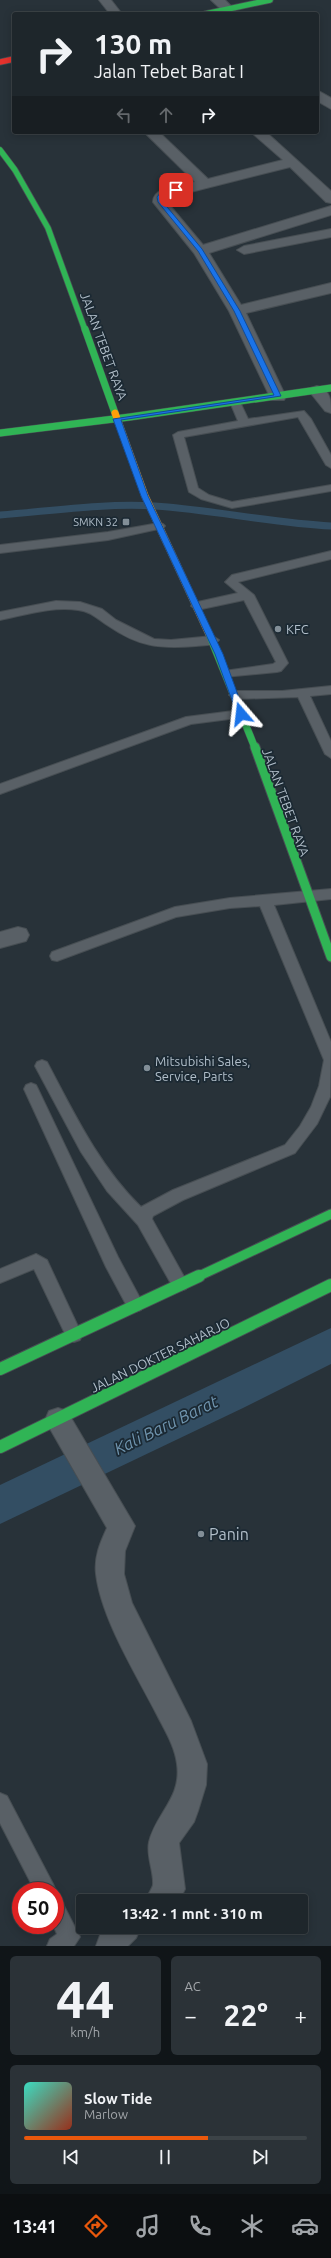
<!DOCTYPE html>
<html lang="id">
<head>
<meta charset="utf-8">
<style>
	body { margin:0; font-family:Ubuntu,sans-serif; background:#2b3237; color:#f1f3f6; height:100vh; display:flex; flex-direction:column; font-size:15px; white-space:nowrap }
	* { box-sizing:border-box; margin:0 }
	p { font-size:13px; color:#a1a5a9 }
	.icon { flex:none; width:22px; height:22px; fill:none; stroke:currentColor; stroke-width:2; stroke-linecap:round; stroke-linejoin:round }
	.map { position:relative; height:1946px; overflow:hidden }
	.panel { display:flex; flex-direction:column; gap:10px; padding:10px; background:#101518; flex:1 }
	.panel>* { flex:none }
	.banner { position:absolute; left:12px; top:12px; width:307px; height:122px; border-radius:4px; box-shadow:0 2px 10px #0003,0 0 0 1px #3c4347; background:#1e262b; color:#f1f3f6; overflow:hidden }
	.speed { position:absolute; left:12px; top:1882px; display:flex; gap:8px; font-size:20px; font-weight:700; text-align:center }
	.speed>* { display:grid; place-content:center; width:52px; height:52px; border-radius:50%; background:#1e262b; box-shadow:0 2px 10px #0003,0 0 0 1px #3c4347; line-height:1 }
	.speed .limit { border:6px solid #d22; background:#fff; color:#111 }
	.pin { position:absolute; display:grid; place-items:center; width:34px; height:34px; color:#fff; margin:-17px; border-radius:8px; box-shadow:0 2px 6px #0006 }
	.me { position:absolute; width:44px; margin:-22px; rotate:343deg; stroke-linejoin:round; filter:drop-shadow(0 0 3px #0008) }
	.turn { display:flex; align-items:center; gap:14px; height:84px; padding:0 16px; font-size:18px }
	.turn .icon { width:52px; height:52px; stroke-width:2.5 }
	.turn b { display:block; font-size:28px; line-height:34px }
	.lanes { display:flex; align-items:center; height:38px; padding:0 16px; background:#0003; justify-content:center; gap:20px; direction:ltr }
	.lanes .off { opacity:.35 }
	.big { font-size:30px; font-weight:600; line-height:1.1 }
	.panel .tile { flex:1; display:flex; flex-direction:column; justify-content:center; gap:6px; min-width:0; padding:0 14px; border-radius:6px; background:#2b3237 }
	.panel .dial { align-items:center; gap:0 }
	.dial b { font-size:52px; line-height:1 }
	.song { display:flex; align-items:center; gap:12px }
	.cover { width:48px; height:48px; border-radius:6px; background:linear-gradient(135deg,hsl(170 70% 55%),hsl(10 70% 35%)) }
	.played { height:4px; border-radius:2px; background:linear-gradient(90deg,#ea580c 65%,#3c4347 65%) }
	.keys { display:flex; justify-content:space-around; direction:ltr }
	.heat { display:flex; justify-content:space-between; align-items:center; font-size:22px; direction:ltr }
	.panel .tiles { flex:1; display:grid; gap:10px; grid-template-columns:1fr 1fr }
	.tile:last-child { grid-column:span 2 }
	.trip { position:absolute; left:76px; top:1894px; width:232px; height:40px; border-radius:4px; background:#1e262b; box-shadow:0 2px 10px #0003,0 0 0 1px #3c4347; font-weight:600; line-height:40px; text-align:center }
	.dock { display:flex; height:64px; justify-content:space-around; align-items:center; background:#0c0f11; color:#a1a5a9 }
	.dock .icon { width:28px; height:28px }
	.dock .current { color:#ea580c }
	.dock b { font-size:18px; color:#f1f3f6 }
	.map>svg:first-child { display:block }
</style>
</head>
<body>
<div class="map">
<svg width="331" height="1946" viewBox="0 0 331 1946">
	<rect width="100%" height="100%" fill="#283239"/>
	<g fill="none" stroke-linecap="round" stroke-linejoin="round">
		<path stroke="#334e63" stroke-width="7" d="M0 515C51 511 103 503 155 506 214 510 272 523 331 526"/>
		<path fill="#334e63" fill-rule="evenodd" d="M331 1328V1364L243 1408 0 1524V1485Z"/>
		<g stroke="#474e53" stroke-width="2">
			<path id="lane" d="M235 399 240 402 248 419 304 411 311 419 331 455V468L326 465 298 417 184 437 198 488 209 495 232 502 331 485V491L232 508 201 499 189 492 173 435 178 432 238 421 230 402Z
				M159 523 163 524 165 526 163 528 108 540 0 553V545L108 532Z
				M331 551V559L238 582 254 595 288 663 281 671 277 672 224 677 222 674 224 671 273 664 276 662 244 600 197 610 191 606 193 603 238 593 225 582 232 575Z
				M56 601 80 602 102 609 116 620 154 639 171 640 213 636 219 640C215 646 203 645 196 646 159 649 139 647 107 625 98 619 90 611 78 610 52 606 25 615 0 620V612Z
				M331 686V694L310 696 331 741V758L325 754 298 697 235 699 229 695 235 691H282Z
				M241 710 247 714 245 717 191 724 0 794V784L186 717Z
				M331 889V899L274 905 331 1042 330 1097 317 1124 295 1153 183 1200 153 1216 152 1219 188 1284 186 1289 180 1291 174 1289 138 1225 107 1191 81 1152 35 1066 37 1062 42 1060 47 1062C74 1113 99 1166 141 1207L173 1190 285 1145 300 1126 311 1107 319 1086 324 1060 260 906 230 908 176 917 57 961 52 960 50 956 52 952 175 907 230 898Z
				M31 1083 36 1085 38 1089 118 1257 141 1300 143 1305 141 1310 135 1312 129 1310 106 1267 24 1089 26 1085Z
				M36 1254 47 1260 82 1335 80 1340 74 1342 68 1340 34 1269 0 1283V1269Z
				M0 1793 7 1796 53 1884 56 1891 55 1893V1891H35L0 1823Z
				M55 1899 62 1902 80 1937 74 1946H47L50 1939 57 1934 53 1925H55Z"/>
		</g>
		<g stroke="#474e53" stroke-width="2">
			<path id="street" d="M99 0H111L122 14H110Z
				M211 0H225L234 9 228 13 224 12Z
				M317 90 331 98V109L317 101Z
				M144 132H159L208 179 283 160 251 132H266L331 191V203L326 202 290 167 167 198V202L203 245 331 206V215L209 253 241 305 331 283V293L246 313 286 397 284 400H272L270 397 229 311 194 253 153 202C153 186 182 185 195 182Z
				M331 229V237L244 254 237 250 244 246Z
				M317 386C331 390 331 401 331 413L325 411 309 391 311 388Z
				M18 927 26 929 29 935 26 941 0 948V932Z
				M58 1408 67 1411 135 1526 125 1551 124 1574 132 1603 191 1721 207 1764 206 1785 198 1811 194 1822 179 1843 185 1889 179 1901H145C147 1896 152 1889 153 1885 154 1871 146 1856 149 1842 156 1813 182 1798 177 1764 175 1746 164 1729 156 1713 136 1674 101 1618 96 1574 94 1557 100 1543 107 1528L45 1420 49 1411Z
				M103 1927H141L136 1938 128 1946H96Z"/>
		</g>
		<g stroke="#474e53" stroke-width="7">
			<path id="fast-far3" d="M205 14 270 0
				M0 150 15 170 48 228 85 330"/>
		</g>
		<g stroke="#474e53" stroke-width="8">
			<path id="fast-far2" d="M85 329 115 413
				M0 433 130 417 331 388
				M209 634 255 748"/>
		</g>
		<g stroke="#474e53" stroke-width="11">
			<path id="fast-far1" d="M255 747 331 957
				M197 1277 331 1214"/>
		</g>
		<g stroke="#474e53" stroke-width="14">
			<path id="fast" d="M0 1369 199 1276
				M0 1447 331 1285"/>
		</g>
		<g stroke="#474e53" stroke-width="8">
			<path id="slow" d="M115 413 145 496 209 634"/>
		</g>
		<g stroke="#474e53" stroke-width="7">
			<path id="jam" d="M0 62 14 59"/>
		</g>
		<use href="#lane" fill="#596066" fill-rule="evenodd"/>
		<use href="#street" fill="#596066" fill-rule="evenodd"/>
		<use href="#fast-far3" stroke="#30b455" stroke-width="5.5"/>
		<use href="#fast-far2" stroke="#30b455" stroke-width="7"/>
		<use href="#fast-far1" stroke="#30b455" stroke-width="9"/>
		<use href="#fast" stroke="#30b455" stroke-width="12"/>
		<use href="#slow" stroke="#ff9f0a" stroke-width="7"/>
		<use href="#jam" stroke="#e5322d" stroke-width="5.5"/>
	</g>
	<path fill="#1a73e8" stroke="#114b97" d="M174 189 179 190 163 197V202L202 249 240 311 281 396 121 420 148 496 223 654 245 714 241 716 237 714 215 654 141 496 113 419 274 395 234 311 198 251 158 202 157 197 161 192Z"/>
	<g fill="#828e97" stroke="#1b2933" stroke-width="1.5">
		<rect x="122" y="518" width="8" height="8" rx="2"/>
		<circle cx="278" cy="629" r="4"/>
		<circle cx="147" cy="1068" r="4"/>
		<circle cx="201" cy="1534" r="4"/>
	</g>
	<g text-anchor="middle" stroke-width="3.5" stroke-linejoin="round" paint-order="stroke">
		<g font-size="11" fill="#b2bfca" stroke="#1b2933" text-anchor="end">
			<text x="118" y="526">SMKN 32</text>
		</g>
		<g font-size="13" fill="#b2bfca" stroke="#1b2933">
			<text transform="translate(104 346) rotate(70)" y="5">JALAN TEBET RAYA</text>
			<text transform="translate(286 802) rotate(70)" y="5">JALAN TEBET RAYA</text>
			<text transform="translate(160 1355) rotate(-26)" y="5">JALAN DOKTER SAHARJO</text>
		</g>
		<g font-size="13" fill="#b2bfca" stroke="#1b2933" text-anchor="start">
			<text x="286" y="634">KFC</text>
			<text x="155" y="1066">Mitsubishi Sales,<tspan x="155" dy="15">Service, Parts</tspan></text>
		</g>
		<g font-size="16" fill="#b2bfca" stroke="#1b2933" text-anchor="start">
			<text x="209" y="1540">Panin</text>
		</g>
		<g font-size="17" font-style="italic" fill="#7095af" stroke="#1b2933">
			<text transform="translate(166 1425) rotate(-26)" y="6">Kali Baru Barat</text>
		</g>
	</g>
</svg>
<div class="speed"><div class="limit">50</div></div>
<div class="pin" style="left:176px;top:190px;background:#d93025"><svg class="icon" aria-label="arrive" viewBox="0 0 24 24"><path d="M6 21V4h12l-3 4 3 4H6"/></svg></div>
<svg class="me" style="left:241px;top:714px" viewBox="-20 -20 40 40"><path d="M0-17L14 15 0 8-14 15z" fill="#1a73e8" stroke="#fff" stroke-width="4"/></svg>
<div class="trip">13:42 · 1 mnt · 310 m</div>
<div class="banner">
<div class="turn"><svg class="icon" aria-label="right" viewBox="0 0 24 24"><path d="M7 20v-9h11M14 6l5 5-5 5"/></svg><div><b>130 m</b>Jalan Tebet Barat I</div></div>
<div class="lanes"><svg class="icon off" aria-label="left" viewBox="0 0 24 24"><path d="M17 20v-9H6M10 6l-5 5 5 5"/></svg><svg class="icon off" aria-label="ahead" viewBox="0 0 24 24"><path d="M12 20V5M6 11l6-6 6 6"/></svg><svg class="icon" aria-label="right" viewBox="0 0 24 24"><path d="M7 20v-9h11M14 6l5 5-5 5"/></svg></div>
</div>
</div>
<section class="panel">
<div class="tiles">
<div class="tile dial"><b>44</b><p>km/h</p></div>
<div class="tile"><p>AC</p>
<div class="heat"><a>−</a><b class="big">22°</b><a>+</a></div>
</div>
<div class="tile">
<div class="song"><i class="cover"></i><div><b>Slow Tide</b><p>Marlow</p></div></div>
<div class="played"></div>
<div class="keys"><svg class="icon" aria-label="previous" viewBox="0 0 24 24"><path d="M18 5L8 12l10 7zM5 5v14"/></svg><svg class="icon" aria-label="pause" viewBox="0 0 24 24"><path d="M8 5v14M16 5v14"/></svg><svg class="icon" aria-label="next" viewBox="0 0 24 24"><path d="M6 5l10 7-10 7zM19 5v14"/></svg></div>
</div>
</div>
</section>
<nav class="dock">
<b>13:41</b>
<svg class="icon current" aria-label="directions" viewBox="0 0 24 24"><path d="M12 3l9 9-9 9-9-9zM9 14v-3h6M13 9l2 2-2 2"/></svg>
<svg class="icon" aria-label="music" viewBox="0 0 24 24"><path d="M9 18V5l10-2v13"/><circle cx="6" cy="18" r="3"/><circle cx="16" cy="16" r="3"/></svg>
<svg class="icon" aria-label="phone" viewBox="0 0 24 24"><path d="M5 4h4l2 5-3 2q2 4 5 5l2-3 5 2v4C11 20 4 13 5 4z"/></svg>
<svg class="icon" aria-label="climate" viewBox="0 0 24 24"><path d="M12 3v18M4 7l16 10M4 17L20 7"/></svg>
<svg class="icon" aria-label="car" viewBox="0 0 24 24"><path d="M5 17H2v-5l4-1 3-4h7l3 4 3 1v5h-3M9 17h6M6 11h13"/><circle cx="7" cy="17" r="2"/><circle cx="17" cy="17" r="2"/></svg>
</nav>
</body>
</html>
